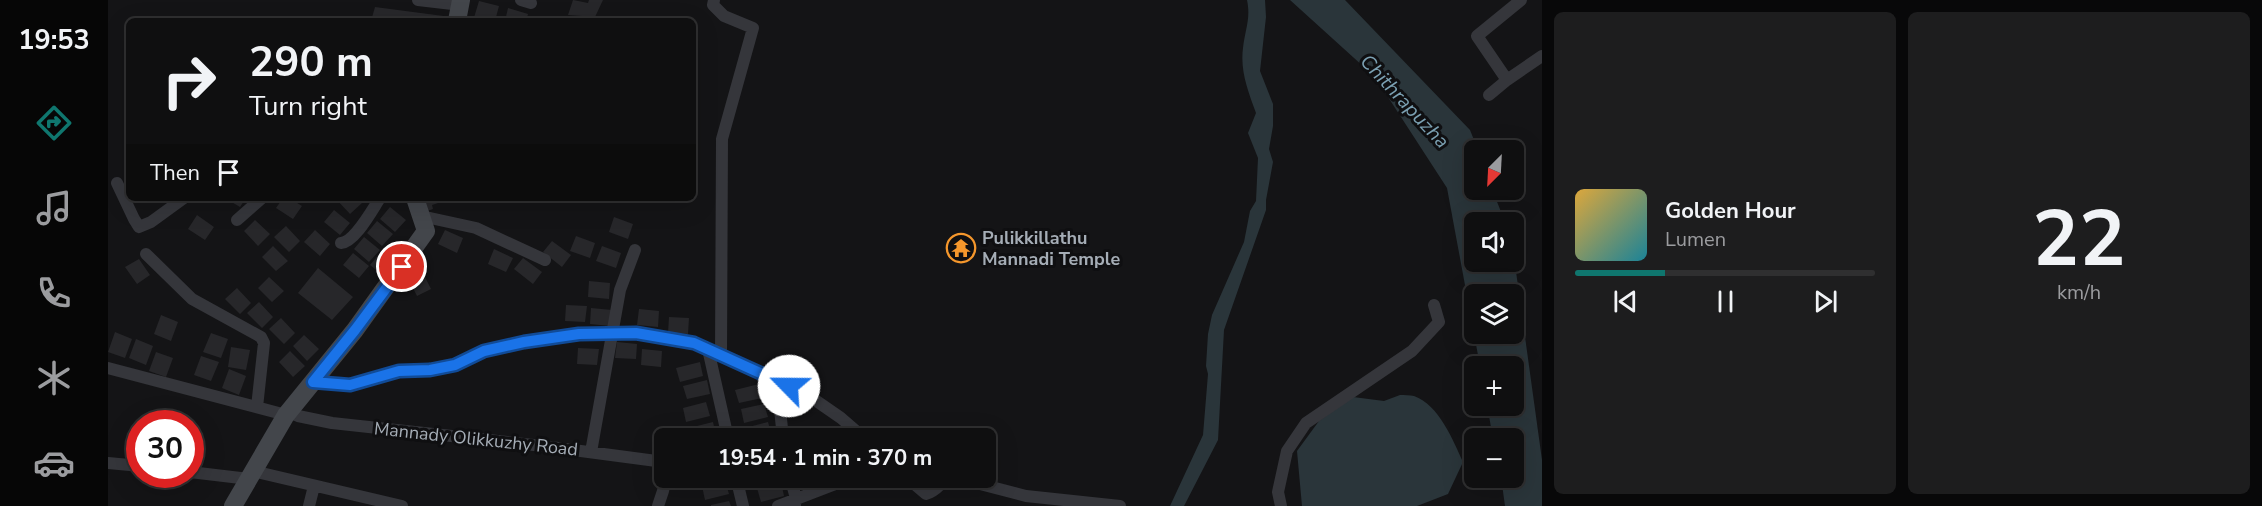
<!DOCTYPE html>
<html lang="en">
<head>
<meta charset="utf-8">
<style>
	body { margin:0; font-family:"Nunito Sans",sans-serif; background:#1d1d1e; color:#f1f3f6; height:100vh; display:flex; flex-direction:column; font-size:22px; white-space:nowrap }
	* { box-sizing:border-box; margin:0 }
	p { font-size:20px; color:#9b9c9f }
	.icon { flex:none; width:33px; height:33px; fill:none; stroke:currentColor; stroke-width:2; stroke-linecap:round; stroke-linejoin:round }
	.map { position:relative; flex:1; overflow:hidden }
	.drawer { display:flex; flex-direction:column; gap:12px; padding:12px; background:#080809; width:720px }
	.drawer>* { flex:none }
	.top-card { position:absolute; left:18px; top:18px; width:570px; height:183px; border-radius:9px; box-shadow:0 6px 24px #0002,0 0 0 2px #2f2f30; background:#0f0f10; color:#f1f3f6; overflow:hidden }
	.needle { width:39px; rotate:204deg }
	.fabs { position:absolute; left:1356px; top:140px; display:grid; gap:12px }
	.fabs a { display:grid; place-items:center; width:60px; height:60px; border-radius:9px; background:#0f0f10; box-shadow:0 6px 24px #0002,0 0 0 2px #2f2f30; font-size:30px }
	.speed { position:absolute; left:18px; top:410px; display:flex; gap:12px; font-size:30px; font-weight:700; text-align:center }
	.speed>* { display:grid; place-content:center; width:78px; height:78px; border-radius:50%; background:#0f0f10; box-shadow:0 6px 24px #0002,0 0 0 2px #2f2f30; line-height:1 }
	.speed .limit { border:9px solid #d22; background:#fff; color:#111 }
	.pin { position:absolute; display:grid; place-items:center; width:51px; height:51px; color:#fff; margin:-26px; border:3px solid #fff; border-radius:50%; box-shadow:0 2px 6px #0007 }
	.me { position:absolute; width:66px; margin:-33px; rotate:293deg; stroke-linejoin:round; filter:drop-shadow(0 0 4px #0008) }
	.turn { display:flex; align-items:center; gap:21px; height:126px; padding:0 24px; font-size:27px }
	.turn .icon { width:78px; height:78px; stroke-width:2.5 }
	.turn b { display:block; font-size:42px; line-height:51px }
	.then { display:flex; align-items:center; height:57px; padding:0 24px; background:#0003; gap:12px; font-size:22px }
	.drawer .tile { flex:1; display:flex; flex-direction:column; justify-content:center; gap:9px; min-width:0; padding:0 21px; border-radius:9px; background:#1d1d1e }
	.drawer .dial { align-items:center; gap:0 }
	.dial b { font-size:78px; line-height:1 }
	.song { display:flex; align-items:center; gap:18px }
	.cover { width:72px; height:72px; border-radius:9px; background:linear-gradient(135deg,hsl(40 70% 55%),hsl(190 70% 35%)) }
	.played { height:6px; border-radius:3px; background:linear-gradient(90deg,#0f766e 30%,#2f2f30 30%) }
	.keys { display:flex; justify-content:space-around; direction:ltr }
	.drawer .tiles { flex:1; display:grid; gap:12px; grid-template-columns:repeat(2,1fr) }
	.trip { position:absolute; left:546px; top:428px; width:342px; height:60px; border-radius:9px; background:#0f0f10; box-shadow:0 6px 24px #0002,0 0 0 2px #2f2f30; font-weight:700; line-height:60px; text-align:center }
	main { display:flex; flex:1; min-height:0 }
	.tabs { display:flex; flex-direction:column; width:108px; justify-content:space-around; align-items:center; background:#060606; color:#9b9c9f }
	.tabs .icon { width:42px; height:42px }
	.tabs .active { color:#0f766e }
	.tabs b { font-size:27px; color:#f1f3f6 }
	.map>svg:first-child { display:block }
</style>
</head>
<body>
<main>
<nav class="tabs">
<b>19:53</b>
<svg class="icon active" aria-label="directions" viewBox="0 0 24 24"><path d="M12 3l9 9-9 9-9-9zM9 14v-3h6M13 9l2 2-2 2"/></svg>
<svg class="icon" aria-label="music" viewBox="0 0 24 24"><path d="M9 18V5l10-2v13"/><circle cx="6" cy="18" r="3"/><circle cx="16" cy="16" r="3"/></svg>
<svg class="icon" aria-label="phone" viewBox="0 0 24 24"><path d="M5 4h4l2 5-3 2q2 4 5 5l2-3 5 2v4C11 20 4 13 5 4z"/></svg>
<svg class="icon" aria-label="climate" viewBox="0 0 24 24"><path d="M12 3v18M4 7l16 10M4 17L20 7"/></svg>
<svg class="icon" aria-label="car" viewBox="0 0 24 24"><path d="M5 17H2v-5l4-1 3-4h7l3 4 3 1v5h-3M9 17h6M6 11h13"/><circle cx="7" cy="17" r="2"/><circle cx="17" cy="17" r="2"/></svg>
</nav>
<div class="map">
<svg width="1434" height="506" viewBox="0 0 1434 506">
	<rect width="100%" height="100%" fill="#141416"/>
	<path fill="#2a353a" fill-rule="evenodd" d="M1139 0H1157L1158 17 1152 71 1165 104V126L1161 149 1165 162 1158 200V210L1116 330 1110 440 1076 506H1062L1095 435 1100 374 1098 366 1100 334 1104 315 1136 242 1142 211 1148 201 1150 158 1140 133 1148 113C1140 91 1132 71 1135 48 1137 29 1143 19 1139 0Z
		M1182 0H1237L1362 130 1370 150H1366V189H1384L1397 222H1366V261H1406V257L1434 460V506H1397L1393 477H1406V438H1385L1379 405H1406V366H1372L1339 188 1267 77ZM1366 294H1406V333H1366Z
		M1292 395C1296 395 1302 395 1306 396 1331 405 1345 440 1355 462L1340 494 1309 506H1194L1189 451 1211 421 1245 397 1276 401Z"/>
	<path fill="#27272a" d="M465 0 480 3 481 0H495L487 17 460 15Z
		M371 1 391 6 387 21H365Z
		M267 7 343 17 340 21H263Z
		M400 8 420 14 418 21H397Z
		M117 198H138L132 207Z
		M175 198H181L194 206 185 219 168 208Z
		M229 198H249L254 203 242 214 228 199Z
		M315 198H331L333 202 324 205 325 209 319 211Z
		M282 207 298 220 287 232 272 219Z
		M226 210 242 223 232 235 216 222Z
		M89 215 106 227 97 240 80 229Z
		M506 217 525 224 520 239 501 232Z
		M147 220 162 234 150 246 136 231Z
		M269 221 285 234 274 246 259 233Z
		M178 226 192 241 181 252 166 237Z
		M207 230 222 244 212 256 196 242Z
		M337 230 355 238 349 253 330 244Z
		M468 236 487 243 482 258 462 251Z
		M256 237 272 250 261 262 246 249Z
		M444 241 463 255 454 267 435 252Z
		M165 246 180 261 168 271 154 257Z
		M494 246 513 253 508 268 488 261Z
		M386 249 405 258 398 272 380 264Z
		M273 252 288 266 278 278 262 265Z
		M245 253 261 266 251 278 235 265Z
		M415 258 434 272 425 284 406 269Z
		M31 259 42 275 29 284 17 267Z
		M210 268 245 297 224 320 190 293Z
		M314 271 323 289 309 296 300 278Z
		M161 277 176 291 164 302 150 288Z
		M481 281 502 283 501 299 480 297Z
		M129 288 143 303 132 314 117 299Z
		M151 302 165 317 154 328 139 313Z
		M458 305 479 306 477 322 457 321Z
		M483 308 504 310 502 326 482 324Z
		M531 309 551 311 550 327 529 325Z
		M53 315 70 322 63 341 46 334Z
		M561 317 581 318 580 334 560 333Z
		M173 318 187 333 176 344 161 329Z
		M7 332 24 339 17 358 0 352Z
		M103 333 120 339 113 358 95 352Z
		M196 335 211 349 199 361 185 346Z
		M28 339 45 346 38 365 21 358Z
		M509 342 529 344 528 359 507 358Z
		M123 347 142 350 138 370 120 367Z
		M470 348 491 349 489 365 469 364Z
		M534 349 554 351 553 367 533 365Z
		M182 351 197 366 185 377 171 362Z
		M48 352 65 358 58 377 41 371Z
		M93 356 111 362 103 381 86 375Z
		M592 362 595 376 572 382 568 368Z
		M121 369 138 376 131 395 114 388Z
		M599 380 602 394 579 399 575 386Z
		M651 384 654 398 631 403 627 390Z
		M598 402 602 416 578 422 575 408Z
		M656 404 660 417 636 423 633 409Z
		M605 422 608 436 584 438 581 428Z
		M660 422 664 436 639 438 637 428Z
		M706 477H725L726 480 709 484Z
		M617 481 621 494 597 500 594 486Z
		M673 482 676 496 653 502 649 488Z
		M621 501 623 506H603V505Z"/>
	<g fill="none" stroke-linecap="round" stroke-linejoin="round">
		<path stroke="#35363b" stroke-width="12" d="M310 0 353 5
			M413 0 423 3
			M606 0 605 5 616 16 645 28 614 139 613 355
			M1399 80 1369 36 1413 0
			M1381 95 1399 80 1434 56
			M9 183 26 219 31 227 43 222 76 198
			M313 216 368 228 437 260
			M129 220 154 198
			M233 243C247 242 264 210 272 198
			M38 254 84 299 153 337 156 343 149 407
			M600 349 620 438
			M0 368 178 415
			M669 380 675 438
			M205 382 242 385 291 371 322 370 347 365 376 351 416 342 471 334 528 333 586 343 694 391 733 418 756 438
			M180 412 190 416 224 423 435 446 556 462
			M483 452 512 290 527 250
			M0 463 32 466
			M145 471 294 506
			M82 472 141 479
			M628 477 635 506
			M682 477 688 498 687 505
			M798 477 818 494C831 491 833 479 845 477L918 496 1012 506
			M201 506 206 486
			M550 506 555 491 558 477
			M670 506 725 485 740 477
			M1173 506 1170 492 1179 451 1198 423 1304 351 1331 322 1326 305"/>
		<path stroke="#43464b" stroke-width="18" d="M349 21 353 0
			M125 506 178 415 247 330 318 231 307 198"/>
	</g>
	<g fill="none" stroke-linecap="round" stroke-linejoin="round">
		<g stroke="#114b97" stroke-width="15">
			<path id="route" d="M294 267 247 330 205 382 242 385 291 371 322 370 347 365 376 351 416 342 471 334 528 333 586 343 681 386"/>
		</g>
		<use href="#route" stroke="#1a73e8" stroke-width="10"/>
	</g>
	<defs>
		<g id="temple-ring" transform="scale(1.5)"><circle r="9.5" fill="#0f0f11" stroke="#f5972c" stroke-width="1.5"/><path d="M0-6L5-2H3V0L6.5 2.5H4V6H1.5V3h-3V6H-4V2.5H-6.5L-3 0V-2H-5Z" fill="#f5972c"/></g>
	</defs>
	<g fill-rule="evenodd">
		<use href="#temple-ring" x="853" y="248"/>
	</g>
	<g text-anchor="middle" stroke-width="6" stroke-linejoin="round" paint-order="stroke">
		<g font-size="18" font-weight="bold" fill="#a5adb6" stroke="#0f0f11" text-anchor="start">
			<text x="874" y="244">Pulikkillathu<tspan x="874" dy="21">Mannadi Temple</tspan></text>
		</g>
		<g font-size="18" fill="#a5adb6" stroke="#0f0f11">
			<text transform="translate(368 439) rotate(6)" y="6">Mannady Olikkuzhy Road</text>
		</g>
		<g font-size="20" font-style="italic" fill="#7ba0b2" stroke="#0f0f11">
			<text transform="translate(1297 101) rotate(47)" y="7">Chithrapuzha</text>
		</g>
	</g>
</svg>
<div class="fabs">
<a><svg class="needle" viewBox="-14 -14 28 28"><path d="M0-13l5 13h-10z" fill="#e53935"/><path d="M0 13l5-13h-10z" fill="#9b9c9f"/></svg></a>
<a><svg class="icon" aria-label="sound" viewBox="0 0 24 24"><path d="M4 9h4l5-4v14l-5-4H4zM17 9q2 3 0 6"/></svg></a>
<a><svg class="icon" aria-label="layers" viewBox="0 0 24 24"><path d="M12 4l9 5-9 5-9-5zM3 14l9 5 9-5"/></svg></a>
<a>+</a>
<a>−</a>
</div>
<div class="speed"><div class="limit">30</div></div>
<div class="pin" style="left:294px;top:267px;background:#d93025"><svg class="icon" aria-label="arrive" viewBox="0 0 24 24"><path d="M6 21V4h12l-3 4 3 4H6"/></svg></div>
<svg class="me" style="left:681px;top:386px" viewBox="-20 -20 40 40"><circle r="19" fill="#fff"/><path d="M0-13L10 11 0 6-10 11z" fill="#1a73e8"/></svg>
<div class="trip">19:54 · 1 min · 370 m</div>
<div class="top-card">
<div class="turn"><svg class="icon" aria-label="right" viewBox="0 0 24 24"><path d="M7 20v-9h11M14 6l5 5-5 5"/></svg><div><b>290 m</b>Turn right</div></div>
<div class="then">Then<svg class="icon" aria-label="arrive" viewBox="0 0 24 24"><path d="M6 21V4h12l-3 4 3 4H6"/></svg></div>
</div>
</div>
<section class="drawer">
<div class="tiles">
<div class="tile">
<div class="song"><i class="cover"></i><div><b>Golden Hour</b><p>Lumen</p></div></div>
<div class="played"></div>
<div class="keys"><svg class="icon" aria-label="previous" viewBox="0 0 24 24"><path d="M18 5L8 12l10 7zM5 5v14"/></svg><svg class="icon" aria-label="pause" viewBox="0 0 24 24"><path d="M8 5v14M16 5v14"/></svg><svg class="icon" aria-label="next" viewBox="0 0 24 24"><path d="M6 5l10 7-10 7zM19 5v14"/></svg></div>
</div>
<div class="tile dial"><b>22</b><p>km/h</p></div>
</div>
</section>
</main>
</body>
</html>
